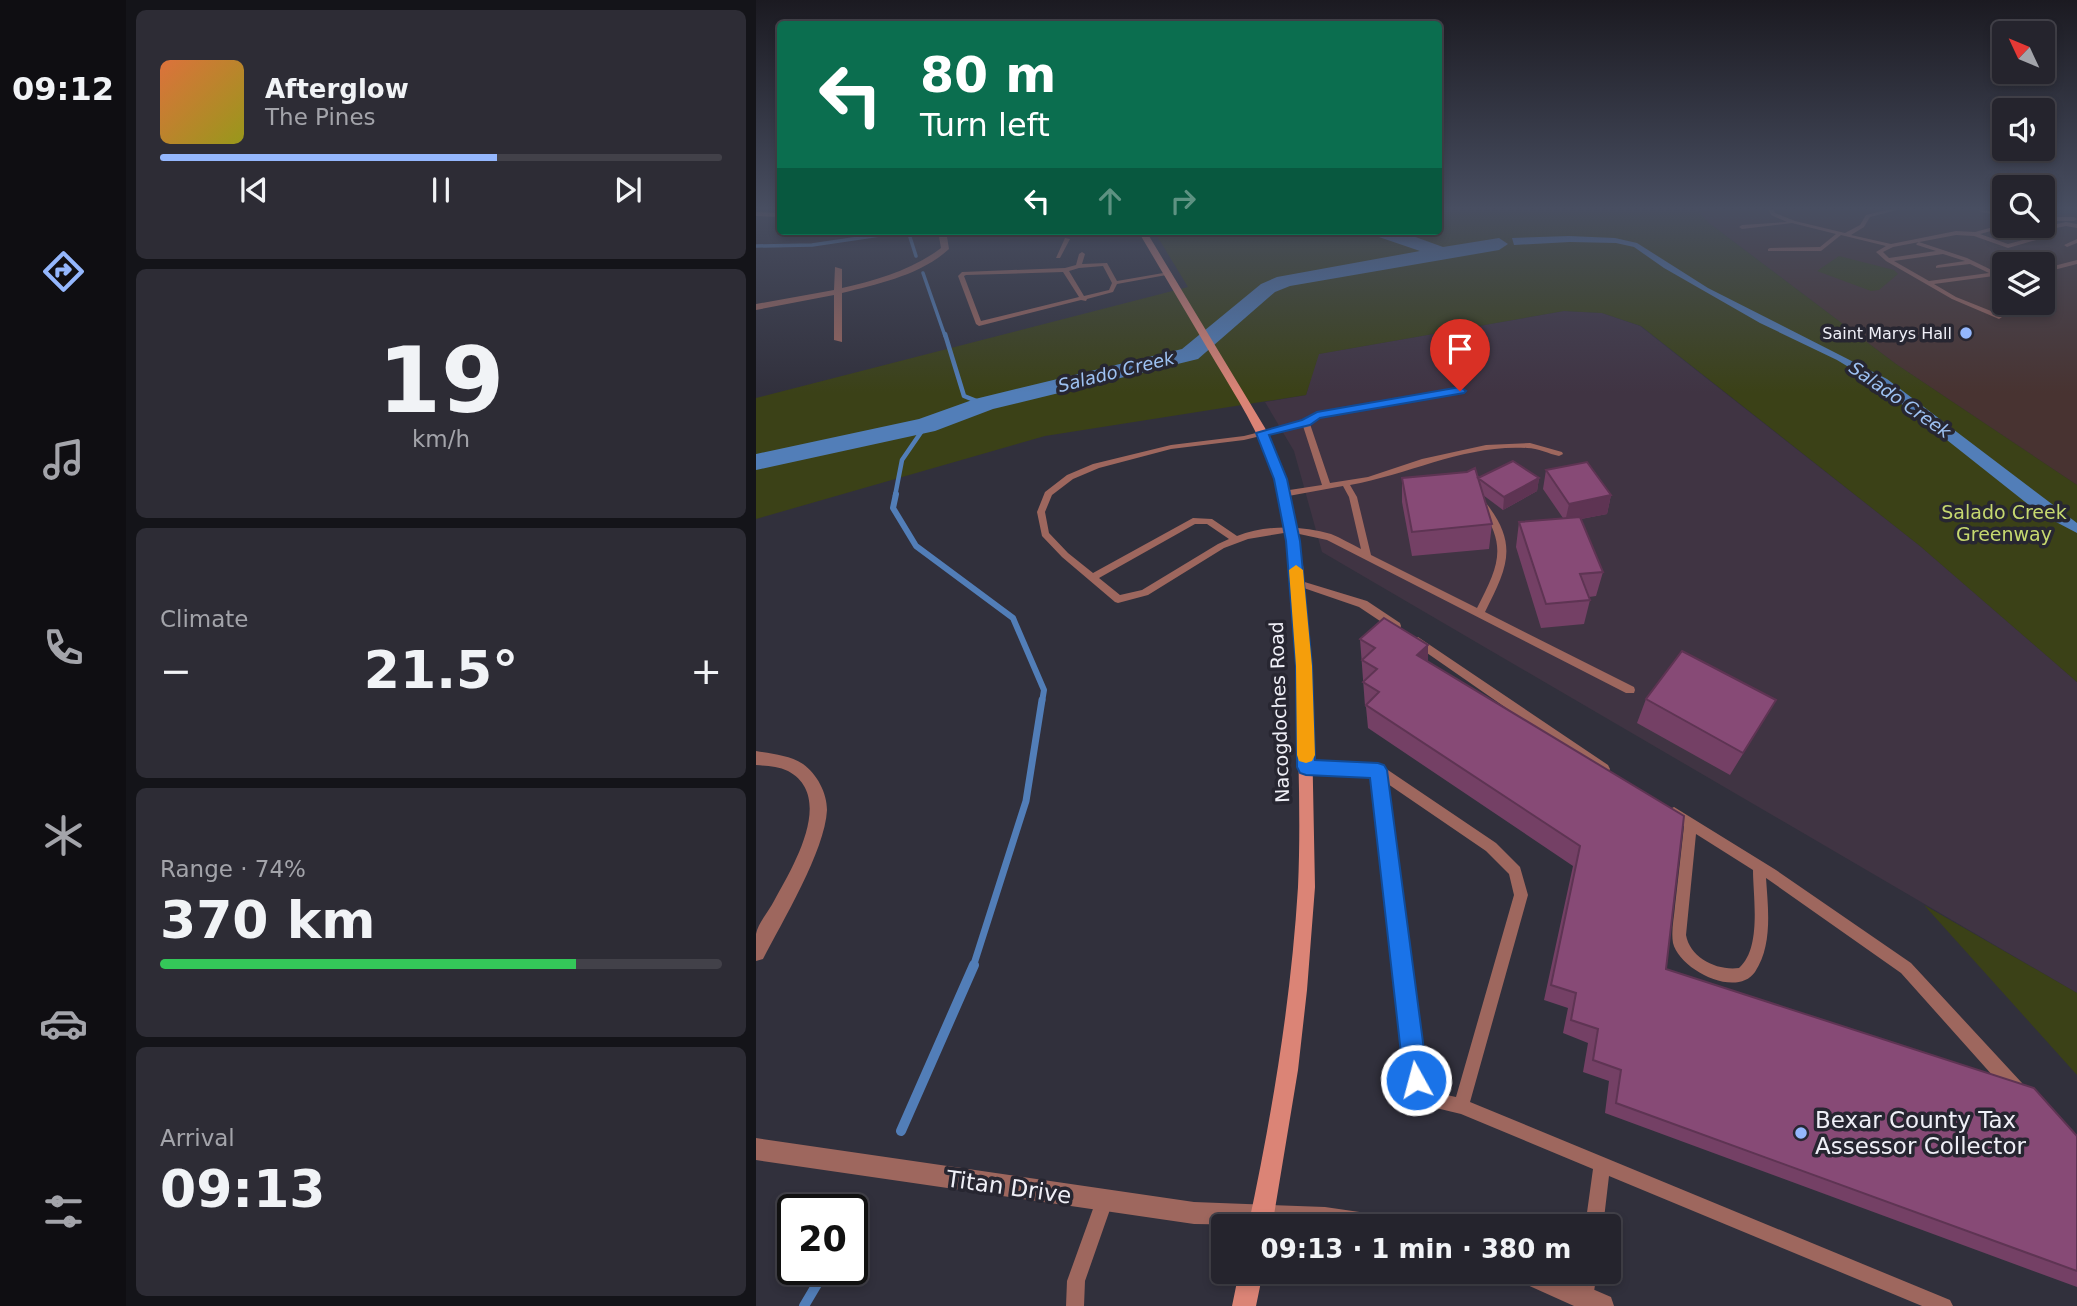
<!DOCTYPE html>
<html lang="en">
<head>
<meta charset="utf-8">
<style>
	body { margin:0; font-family:"DejaVu Sans",sans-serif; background:#2d2c35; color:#f1f3f6; height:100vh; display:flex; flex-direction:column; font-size:26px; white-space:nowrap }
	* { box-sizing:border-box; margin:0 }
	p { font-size:23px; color:#a3a4aa }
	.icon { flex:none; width:38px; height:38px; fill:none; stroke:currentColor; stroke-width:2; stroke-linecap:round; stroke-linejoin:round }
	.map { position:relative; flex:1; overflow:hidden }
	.side { display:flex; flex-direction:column; gap:10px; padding:10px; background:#141419; width:630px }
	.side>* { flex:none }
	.hud { position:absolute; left:21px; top:21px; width:665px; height:214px; border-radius:7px; box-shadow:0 4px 10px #0003,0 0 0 2px #424149; background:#0b6e4f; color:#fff; overflow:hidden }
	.needle { width:46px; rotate:314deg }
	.buttons { position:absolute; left:1236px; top:21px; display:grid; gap:14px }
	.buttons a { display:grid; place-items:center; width:63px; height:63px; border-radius:7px; background:#25242d; box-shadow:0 4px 10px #0003,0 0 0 2px #424149; font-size:35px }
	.speed { position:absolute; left:21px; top:1194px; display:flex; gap:14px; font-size:35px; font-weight:700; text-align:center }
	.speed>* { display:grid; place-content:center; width:91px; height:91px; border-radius:50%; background:#25242d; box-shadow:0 4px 10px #0003,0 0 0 2px #424149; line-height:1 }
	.speed .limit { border:4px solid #111; border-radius:10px; background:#fff; color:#111 }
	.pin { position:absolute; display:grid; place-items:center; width:60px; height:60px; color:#fff; margin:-72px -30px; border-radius:50% 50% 50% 0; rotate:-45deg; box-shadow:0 0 7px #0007 }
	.pin .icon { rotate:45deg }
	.me { position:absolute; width:77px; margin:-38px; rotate:353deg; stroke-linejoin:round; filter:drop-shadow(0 0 5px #0008) }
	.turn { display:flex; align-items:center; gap:24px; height:147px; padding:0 28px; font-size:32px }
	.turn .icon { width:91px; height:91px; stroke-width:2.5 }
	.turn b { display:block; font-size:49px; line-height:60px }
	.lanes { display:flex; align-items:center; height:66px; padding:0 28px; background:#0003; justify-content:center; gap:35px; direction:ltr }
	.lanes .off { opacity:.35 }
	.big { font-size:52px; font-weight:700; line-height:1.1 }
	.side .tile { flex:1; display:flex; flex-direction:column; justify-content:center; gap:10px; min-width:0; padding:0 24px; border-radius:10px; background:#2d2c35 }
	.side .dial { align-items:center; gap:0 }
	.dial b { font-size:91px; line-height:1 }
	.song { display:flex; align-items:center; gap:21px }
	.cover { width:84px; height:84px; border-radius:10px; background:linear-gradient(135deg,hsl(20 70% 55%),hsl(60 70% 35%)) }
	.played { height:7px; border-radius:4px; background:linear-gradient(90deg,#94b7fd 60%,#424149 60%) }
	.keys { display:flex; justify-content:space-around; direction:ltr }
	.heat { display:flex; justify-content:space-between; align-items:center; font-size:38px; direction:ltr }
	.charge { height:10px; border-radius:5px; background:linear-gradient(90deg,#34c759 74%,#424149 0) }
	.trip { position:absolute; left:455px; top:1214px; width:410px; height:70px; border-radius:7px; background:#25242d; box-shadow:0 4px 10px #0003,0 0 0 2px #424149; font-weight:700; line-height:70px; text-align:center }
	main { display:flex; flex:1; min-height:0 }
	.menu { display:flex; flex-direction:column; width:126px; justify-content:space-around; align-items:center; background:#0f0e12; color:#a3a4aa }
	.menu .icon { width:49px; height:49px }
	.menu .current { color:#94b7fd }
	.menu b { font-size:32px; color:#f1f3f6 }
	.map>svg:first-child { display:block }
</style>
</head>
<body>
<main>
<nav class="menu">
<b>09:12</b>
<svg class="icon current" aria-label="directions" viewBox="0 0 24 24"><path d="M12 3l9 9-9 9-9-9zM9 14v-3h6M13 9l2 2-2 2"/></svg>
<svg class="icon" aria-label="music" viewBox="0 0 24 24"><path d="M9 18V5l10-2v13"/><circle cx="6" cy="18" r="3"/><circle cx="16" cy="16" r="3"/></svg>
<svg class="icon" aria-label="phone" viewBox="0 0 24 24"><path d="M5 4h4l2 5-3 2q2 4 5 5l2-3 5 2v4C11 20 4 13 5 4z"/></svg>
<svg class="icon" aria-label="climate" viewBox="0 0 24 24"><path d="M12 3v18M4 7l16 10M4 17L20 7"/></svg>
<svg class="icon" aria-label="car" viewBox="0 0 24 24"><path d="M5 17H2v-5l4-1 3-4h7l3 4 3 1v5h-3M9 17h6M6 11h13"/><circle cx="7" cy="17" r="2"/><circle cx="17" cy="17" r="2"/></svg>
<svg class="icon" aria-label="filters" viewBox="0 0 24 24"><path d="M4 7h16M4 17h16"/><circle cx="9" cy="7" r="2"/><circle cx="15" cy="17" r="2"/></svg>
</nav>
<section class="side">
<div class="tile">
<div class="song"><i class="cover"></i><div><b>Afterglow</b><p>The Pines</p></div></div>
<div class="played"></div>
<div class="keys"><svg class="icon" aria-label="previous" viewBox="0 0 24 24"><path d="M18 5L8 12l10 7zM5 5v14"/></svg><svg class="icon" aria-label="pause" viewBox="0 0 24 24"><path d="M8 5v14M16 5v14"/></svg><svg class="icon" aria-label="next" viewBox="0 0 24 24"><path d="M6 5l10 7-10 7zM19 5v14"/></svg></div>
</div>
<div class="tile dial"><b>19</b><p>km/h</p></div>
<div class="tile"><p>Climate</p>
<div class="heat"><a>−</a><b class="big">21.5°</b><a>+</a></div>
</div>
<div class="tile"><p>Range · 74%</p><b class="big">370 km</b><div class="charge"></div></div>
<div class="tile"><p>Arrival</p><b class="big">09:13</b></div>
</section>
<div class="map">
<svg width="1321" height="1306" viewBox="0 0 1321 1306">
	<rect width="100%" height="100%" fill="#31303c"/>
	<path fill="#403443" d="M808 311 846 313 884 326 1164 546 1321 682V993L566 552 538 451 509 402 550 395 562 354Z"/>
	<path fill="#483331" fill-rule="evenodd" d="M941 210H1248V226H1286V211L1318 216 1321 213V485L1140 364 953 223ZM1248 264H1286V303H1248Z"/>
	<path fill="#3b4117" d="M683 210H941L953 223 1140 364 1321 485V682L1164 546 885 326 846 313 808 311 563 354 550 395 289 436 0 519V398L432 287 398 231H682Z
		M1083 256 1138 270 1142 274 1123 290 1115 291 1061 271Z
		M1168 905 1321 993V1075Z"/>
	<path fill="#527eb8" d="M813 236 859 238 881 243 952 288 1131 379 1321 523V533L1283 513 1119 383 1081 360 1004 323 908 268 878 247 860 243 814 242 758 245 756 238Z"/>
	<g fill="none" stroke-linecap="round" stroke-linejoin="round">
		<path stroke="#527eb8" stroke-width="3.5" d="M0 246 56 245 144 232 153 234 160 256
			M167 273 189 336"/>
		<path stroke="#527eb8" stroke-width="4.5" d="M189 334 208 396 228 404
			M139 496 146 460 170 425"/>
		<path stroke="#527eb8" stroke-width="6" d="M140 494 137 508 160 546 257 618 288 690 286 702"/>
		<path stroke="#527eb8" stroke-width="7" d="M217 967 270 801 286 700"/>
		<path stroke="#527eb8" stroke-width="10" d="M145 1131 218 965
			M48 1306 70 1269"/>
		<path fill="#527eb8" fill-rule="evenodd" d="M614 231H643L687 247 743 238 752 244 743 250 534 286 519 292 442 359 237 409 179 431 0 470V454L163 419 219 399 426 349 505 284 521 277 664 251 617 235Z"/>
		<path fill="#9e675e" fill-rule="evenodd" d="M1013 210H1018L1019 213 1039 221 1089 233 1104 225 1110 215 1131 210H1141L1114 217 1108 227 1095 235 1135 244 1200 231 1219 232 1248 224 1251 226 1250 227 1224 234 1252 244 1282 236 1279 230 1282 228 1310 222 1321 224V228L1310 226 1285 231 1287 238 1252 248 1218 236 1200 235 1137 247 1127 252 1133 258 1180 251 1161 245 1160 244 1163 242 1211 258 1248 276V280L1238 276 1178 284 1200 297 1240 313V306L1248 300V303H1251L1246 307V317L1243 319 1196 299 1130 261 1120 252 1130 246 1085 235 1065 251H1012V249L1014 248 1064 247 1080 234 1036 223 986 229 983 227 986 225 1031 222 1015 215ZM1187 254 1209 261 1182 265 1180 266V268L1214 264 1233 273 1173 281 1138 261Z
			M1223 210 1248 212V216L1225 212Z
			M1286 217H1318L1321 219 1318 221H1286Z
			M309 238 314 239 304 258H300Z
			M1321 239V243L1311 247 1308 245Z
			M326 252 329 254 326 264 351 263 361 281 413 272 416 274 361 284 357 292 331 299 330 301 325 300 223 326 220 324 202 276 206 272 309 268 320 265 323 254ZM347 266 356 283 353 290 328 296 313 271 323 268ZM307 272 323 297 225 321 208 276 210 275Z
			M1321 260V264L1286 273V269Z
			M704 389 708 391 707 393 563 418 554 424 574 483 612 477 666 459 730 445 774 443 806 452 807 454 803 456C793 454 782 448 771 448 710 444 654 474 594 485L601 497 615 555 721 608C743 565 752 546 723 505L727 502 730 503C763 545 751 568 729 612L878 687 879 690 878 693H870L571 540 534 532 492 539 468 548 392 595 362 603 359 602 306 557 286 536 281 512 289 492 311 475 337 464 415 445 488 436 547 421 561 414ZM547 426 566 485 527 491 523 494 527 497 587 486 593 497 605 549C595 544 585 538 575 534 545 525 510 525 481 536L456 519 437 518 337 573 312 553 293 533 289 512 296 495 317 479 343 468 415 449 488 440ZM439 524H451L473 539 462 544 386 590 364 595 343 578Z
			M542 580 611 601 644 623 645 626 644 629H636L603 607 539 585 537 583 539 581Z
			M662 637 852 765 854 769 852 773 848 774 844 773 658 644 657 641Z
			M550 762 626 766 740 843 764 867 772 895 714 1102 1194 1300 1197 1306H1166L853 1176 847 1227H829L837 1169 705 1114 676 1107 654 1086 652 1080 617 775 550 772 546 771 544 767 546 763ZM629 782 730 851 753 874 758 895 700 1097 686 1094 667 1076Z
			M918 807 1020 870 1155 963 1266 1083 1268 1089 1266 1095 1260 1097 1254 1095 1145 973 1010 878C1012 908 1017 945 999 972 980 999 923 969 917 943 915 931 918 918 919 906 922 880 925 853 928 826L914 817 912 813 914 809ZM940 834 997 870C997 897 1006 948 983 968 961 971 934 958 930 935Z
			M348 1192 354 1195 357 1201 329 1281 328 1306H310L311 1281 342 1195Z
			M823 1272H841L837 1298 834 1304 831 1306 822 1304 819 1298Z"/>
		<path fill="#9e675e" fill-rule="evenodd" d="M0 212 24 213V217L0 216Z
			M182 231H190L193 249C165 275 122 284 86 293V342L78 340V295L0 310V304L78 290 79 267 86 269V288C121 280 156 270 185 248Z
			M0 751C16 754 33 755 47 764 61 774 71 793 71 810 69 851 26 922 7 959L0 961C0 953 0 942 0 934 2 923 13 911 18 901 36 868 80 797 32 771 22 766 10 766 0 765Z
			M0 1138 438 1202 569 1207 624 1215 632 1219 635 1227 438 1224 0 1160Z
			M756 1272H797L855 1297 858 1306H818L760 1280Z"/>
		<path fill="#db8476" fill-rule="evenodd" d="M382 231H390L509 428 530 477 547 565 555 685 559 887 551 990 542 1070 516 1227H492C516 1115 535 1001 542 887 545 822 542 756 541 691 540 621 540 538 516 471 503 432 481 398 460 363 434 319 408 275 382 231Z
			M483 1272H507L500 1306H476Z"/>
	</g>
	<path fill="#744065" d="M790 470 855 495 851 514 825 519 847 572 840 596 833 597 834 600 828 624 785 628 760 547 763 522 807 518 787 489Z
		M646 478 722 479 783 478 781 491 747 510 727 495 736 524 733 549 656 556 646 502Z
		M604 639 672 662 928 816 910 969 1321 1136V1287L849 1113 853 1081 827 1072 832 1043 807 1033 812 1008 788 1000 817 866 612 728 610 707 609 706Z
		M890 699 1020 700 974 775 881 723Z"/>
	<path fill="#5e3453" d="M783 478 781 491 747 510 748 497Z
		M855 495 851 514 809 522 813 504Z
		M672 645V668L661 655Z"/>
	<path fill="#874a76" stroke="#5e3453" stroke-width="2" d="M757 461 783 478 748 497 722 478Z
		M831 462 855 495 813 504 790 470Z
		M719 468 736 524 656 532 646 478 711 472Z
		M824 517 847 572 824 574 834 600 790 604 763 522Z
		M628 618 672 645 661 655 928 816 910 969 1278 1088 1321 1136V1271L860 1103 865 1070 837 1060 842 1029 815 1020 820 993 795 985 824 846 610 705 623 692 607 682 621 669 606 660 619 648 604 639Z
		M926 651 1020 700 987 753 890 699Z"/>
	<linearGradient id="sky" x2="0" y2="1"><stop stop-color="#1b1a21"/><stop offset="0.53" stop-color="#484e61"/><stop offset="1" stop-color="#484e61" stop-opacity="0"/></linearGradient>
	<rect width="1321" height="393" fill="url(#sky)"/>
	<path fill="#1a73e8" stroke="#114b97" stroke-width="2" d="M704 387 710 391 708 393 564 418 554 425 513 435 531 479 544 541 556 666 559 760 622 763 628 765 631 770 672 1080 668 1089 660 1092 652 1089 648 1080 614 778 550 775 544 773 541 767 540 666 530 541 518 479 500 433 546 420 561 412Z"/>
	<path fill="#f59e0b" d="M540 565 547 570 556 666 559 755 556 761 550 763 543 761 541 755 540 666 533 570Z"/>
	<g fill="#94b7fd" stroke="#272631" stroke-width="2.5">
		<circle cx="1210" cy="333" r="7"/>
		<circle cx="1045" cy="1133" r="7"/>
	</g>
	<g text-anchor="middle" stroke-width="7" stroke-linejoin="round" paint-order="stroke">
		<g font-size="16" fill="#efeff7" stroke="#272631" text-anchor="end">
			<text x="1196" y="339">Saint Marys Hall</text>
		</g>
		<g font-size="18" font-style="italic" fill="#9ec2f3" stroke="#272631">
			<text transform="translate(360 372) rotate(-14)" y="6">Salado Creek</text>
			<text transform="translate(1144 400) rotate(35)" y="6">Salado Creek</text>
		</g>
		<g font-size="19" fill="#c6d86f" stroke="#272631">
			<text x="1248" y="519">Salado Creek<tspan x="1248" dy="22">Greenway</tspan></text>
		</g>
		<g font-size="19" fill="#efeff7" stroke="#272631">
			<text transform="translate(523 712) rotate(-92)" y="7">Nacogdoches Road</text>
		</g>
		<g font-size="23" fill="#efeff7" stroke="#272631" text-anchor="start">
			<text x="1059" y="1128">Bexar County Tax<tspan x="1059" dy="26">Assessor Collector</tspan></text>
		</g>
		<g font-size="23" fill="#efeff7" stroke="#272631">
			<text transform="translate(253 1187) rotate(8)" y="8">Titan Drive</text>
		</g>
	</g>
</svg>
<div class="buttons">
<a><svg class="needle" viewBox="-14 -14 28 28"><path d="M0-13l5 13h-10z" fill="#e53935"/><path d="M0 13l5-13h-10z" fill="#a3a4aa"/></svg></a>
<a><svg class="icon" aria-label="sound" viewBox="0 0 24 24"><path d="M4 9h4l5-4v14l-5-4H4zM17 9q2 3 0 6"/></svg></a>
<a><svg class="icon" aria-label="search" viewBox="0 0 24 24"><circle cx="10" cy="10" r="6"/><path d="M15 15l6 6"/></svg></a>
<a><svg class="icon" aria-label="layers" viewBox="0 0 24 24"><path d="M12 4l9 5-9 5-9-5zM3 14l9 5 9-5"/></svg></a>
</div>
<div class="speed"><div class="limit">20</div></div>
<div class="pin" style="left:704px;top:391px;background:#d93025"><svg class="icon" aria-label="arrive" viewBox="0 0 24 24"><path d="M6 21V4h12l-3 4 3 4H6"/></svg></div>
<svg class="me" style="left:660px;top:1080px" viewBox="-20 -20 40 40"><circle r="17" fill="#1a73e8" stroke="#fff" stroke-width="3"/><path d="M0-11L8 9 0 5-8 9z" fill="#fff"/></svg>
<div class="trip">09:13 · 1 min · 380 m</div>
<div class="hud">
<div class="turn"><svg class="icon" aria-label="left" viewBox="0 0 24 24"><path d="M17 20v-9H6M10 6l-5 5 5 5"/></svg><div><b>80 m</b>Turn left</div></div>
<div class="lanes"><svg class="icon" aria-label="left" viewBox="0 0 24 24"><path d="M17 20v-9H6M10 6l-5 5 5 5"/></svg><svg class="icon off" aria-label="ahead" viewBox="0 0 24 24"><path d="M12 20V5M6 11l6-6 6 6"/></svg><svg class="icon off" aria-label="right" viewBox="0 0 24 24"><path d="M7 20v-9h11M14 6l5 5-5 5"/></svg></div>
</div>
</div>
</main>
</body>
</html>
